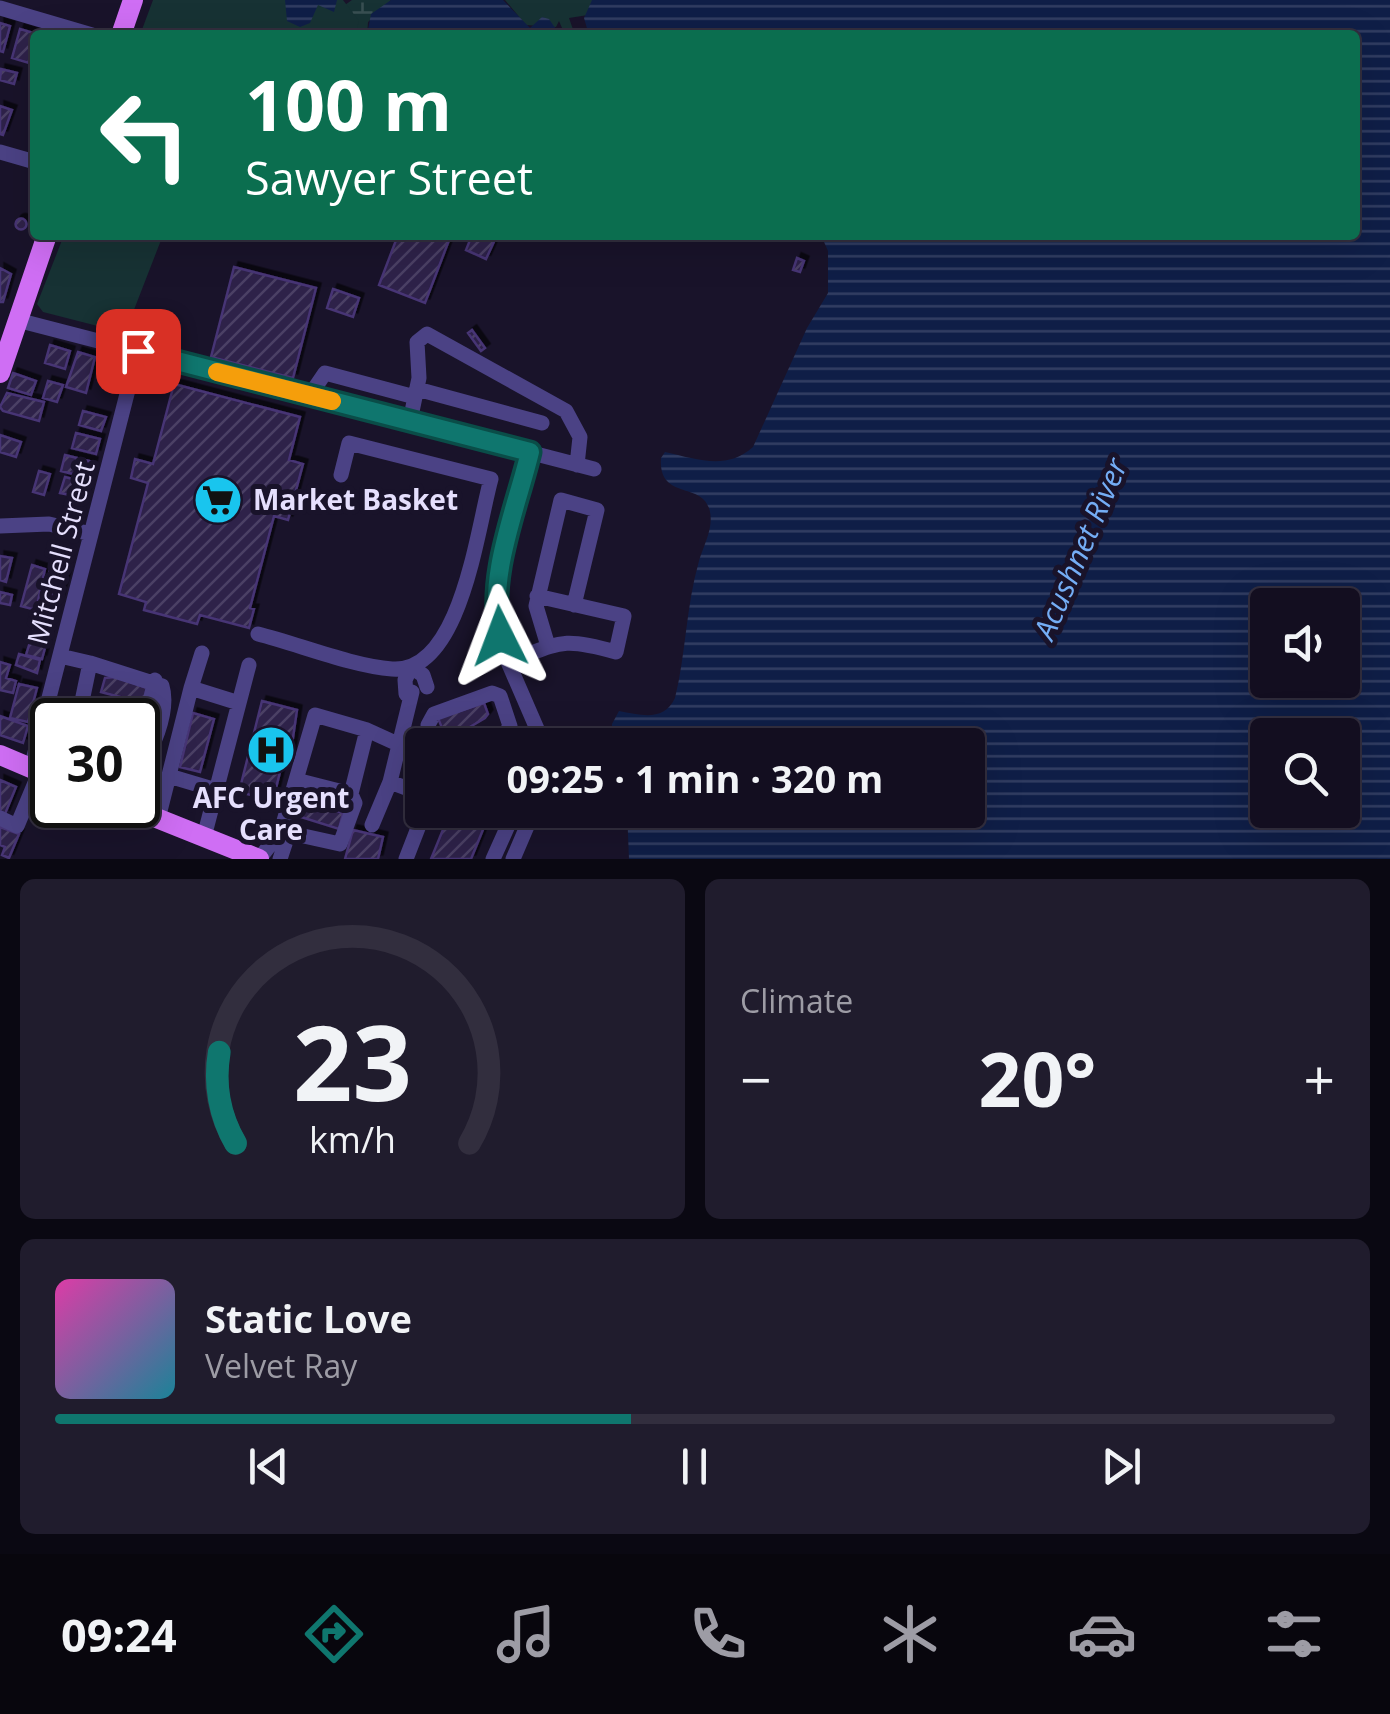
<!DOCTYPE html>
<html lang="en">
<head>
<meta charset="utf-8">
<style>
	body { margin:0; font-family:"Open Sans",sans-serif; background:#201c2d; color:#f1f3f6; height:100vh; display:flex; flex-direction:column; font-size:38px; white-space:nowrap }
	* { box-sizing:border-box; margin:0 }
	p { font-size:32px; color:#9d9ca5 }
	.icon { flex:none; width:55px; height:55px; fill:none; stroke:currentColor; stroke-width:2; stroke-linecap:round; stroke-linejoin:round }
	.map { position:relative; height:859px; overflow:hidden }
	.sheet { display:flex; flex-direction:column; gap:20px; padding:20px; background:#0a0812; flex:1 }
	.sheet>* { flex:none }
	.top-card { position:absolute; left:30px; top:30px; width:1330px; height:210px; border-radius:10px; box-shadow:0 10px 40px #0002,0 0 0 2px #322e3e; background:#0b6e4f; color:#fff; overflow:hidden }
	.fabs { position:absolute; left:1250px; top:588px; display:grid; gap:20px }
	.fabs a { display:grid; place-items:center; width:110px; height:110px; border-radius:10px; background:#130e20; box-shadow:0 10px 40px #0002,0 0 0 2px #322e3e; font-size:50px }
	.speed { position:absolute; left:30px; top:698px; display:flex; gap:20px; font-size:50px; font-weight:700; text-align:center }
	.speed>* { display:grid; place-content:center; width:130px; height:130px; border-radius:50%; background:#130e20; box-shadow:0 10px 40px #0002,0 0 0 2px #322e3e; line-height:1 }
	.speed .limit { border:5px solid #111; border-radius:15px; background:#fff; color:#111 }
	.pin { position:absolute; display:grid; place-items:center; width:85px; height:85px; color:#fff; margin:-42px; border-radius:20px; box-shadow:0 5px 15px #0006 }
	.me { position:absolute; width:110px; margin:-55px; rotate:357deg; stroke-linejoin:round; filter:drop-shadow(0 0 8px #0008) }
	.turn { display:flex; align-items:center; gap:35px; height:210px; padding:0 50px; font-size:45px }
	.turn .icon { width:130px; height:130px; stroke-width:2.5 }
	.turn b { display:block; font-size:70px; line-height:85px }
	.big { font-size:75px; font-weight:700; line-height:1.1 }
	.sheet .card { flex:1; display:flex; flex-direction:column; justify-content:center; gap:15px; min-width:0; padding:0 35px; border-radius:15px; background:#201c2d }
	.sheet .dial { align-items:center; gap:0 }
	.dial svg { height:260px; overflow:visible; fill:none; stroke:#322e3e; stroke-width:7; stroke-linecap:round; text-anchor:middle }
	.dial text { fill:#f1f3f6; stroke:none }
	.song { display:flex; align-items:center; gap:30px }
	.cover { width:120px; height:120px; border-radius:15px; background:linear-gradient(135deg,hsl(320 70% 55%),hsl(190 70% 35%)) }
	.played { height:10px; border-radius:5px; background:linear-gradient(90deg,#0f766e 45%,#322e3e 45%) }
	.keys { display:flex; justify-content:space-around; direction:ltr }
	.heat { display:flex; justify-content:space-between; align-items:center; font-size:55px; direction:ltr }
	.sheet .tiles { flex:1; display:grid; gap:20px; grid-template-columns:1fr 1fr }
	.card:last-child { grid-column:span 2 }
	.trip { position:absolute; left:405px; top:728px; width:580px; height:100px; border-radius:10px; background:#130e20; box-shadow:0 10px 40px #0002,0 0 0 2px #322e3e; font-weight:700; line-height:100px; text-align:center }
	.tabs { display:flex; height:160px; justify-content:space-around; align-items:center; background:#08060d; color:#9d9ca5 }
	.tabs .icon { width:70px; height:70px }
	.tabs .selected { color:#0f766e }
	.tabs b { font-size:45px; color:#f1f3f6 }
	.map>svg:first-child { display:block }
</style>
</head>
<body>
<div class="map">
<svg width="1390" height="859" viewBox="0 0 1390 859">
	<defs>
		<pattern id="wetland-marsh" width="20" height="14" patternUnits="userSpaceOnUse" patternTransform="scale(2.5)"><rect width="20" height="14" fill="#173234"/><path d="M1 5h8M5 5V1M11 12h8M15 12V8" fill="none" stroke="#394f52"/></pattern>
		<pattern id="water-rules" width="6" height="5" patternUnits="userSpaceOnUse" patternTransform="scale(2.5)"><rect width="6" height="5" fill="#0f1e47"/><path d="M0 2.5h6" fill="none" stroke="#323e62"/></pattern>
		<pattern id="building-hatch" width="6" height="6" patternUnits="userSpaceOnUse" patternTransform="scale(2.5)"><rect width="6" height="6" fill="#2d204a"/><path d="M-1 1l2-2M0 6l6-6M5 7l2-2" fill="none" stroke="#4b4065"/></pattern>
		<filter id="shadow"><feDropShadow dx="4.5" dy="-4.5" stdDeviation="0" flood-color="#0009"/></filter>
	</defs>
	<rect width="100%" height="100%" fill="#19132a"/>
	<path fill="url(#wetland-marsh)" d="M352 0H391L368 22 367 35H350L345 5Z"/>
	<path fill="#173234" d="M153 0H343L359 21 355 35H140Z
		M505 0H594L588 15 569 18 575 35H565L559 21 556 27 526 25Z
		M64 235H163L125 333 43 312 37 304Z"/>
	<path fill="url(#water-rules)" fill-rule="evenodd" d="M285 0H337L334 12 318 5 310 23 300 27 287 21Z
		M391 0H503L530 28 542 17 549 19 560 35H367L371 14Z
		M592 0H1390V859H629L627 810H968V745H612V724L619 711C641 715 664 722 675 698 686 653 686 606 699 561 704 544 715 526 709 508 700 482 658 500 661 458L665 452C697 459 726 471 753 447L807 328 828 293V251L821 235H1355V35H589L584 18ZM1268 605H1342V680H1268ZM1268 735H1342V810H1268Z"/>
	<path fill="url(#building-hatch)" stroke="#473474" stroke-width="2.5" filter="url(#shadow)" d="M0 23 10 26 3 52 0 51Z
		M20 29 37 34 29 63 12 58Z
		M1 69 17 73 14 84 0 80Z
		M0 106 12 110 3 135 0 134Z
		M15.5 224a5.5 5.5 0 1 1 11 0a5.5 5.5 0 1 1-11 0Z
		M398 235H451L425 303 379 285Z
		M472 235H497L486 259 466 250Z
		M797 258 804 261 800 272 793 270Z
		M234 267 316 288 293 378 211 357Z
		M0 268 11 274 3 302H0Z
		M333 289 359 298 353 317 327 308Z
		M472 330 485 348 481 351 468 333Z
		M50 345 70 351 65 369 45 363Z
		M78 352 95 357 86 393 66 387Z
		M13 373 36 381 31 395 8 388Z
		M48 381 63 385 57 402 43 398Z
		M174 384 300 417 289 460 303 464 288 520 274 516 250 608 254 609 249 628 200 615 197 624 144 610 146 602 119 594 148 483 131 478 135 459 153 464Z
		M7 393 44 402 39 421 3 411 0 407Z
		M83 411 106 417 101 431 79 425Z
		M76 433 100 439 96 454 72 448Z
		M0 435 21 442 16 457 0 452Z
		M65 455 93 462 89 478 61 471Z
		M39 471 50 474 44 495 33 492Z
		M65 477 88 483 85 498 60 493Z
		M0 556 12 558 6 582 0 580Z
		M32 565 45 569 36 610 21 606Z
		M50 570 66 575 59 600 44 597Z
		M0 592 12 595 10 605 0 603Z
		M34 629 49 633 42 659 26 655Z
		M19 654 40 660 37 673 16 665Z
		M0 662 10 665 6 678 16 681 13 693 0 690Z
		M116 677 147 688 143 703 101 692 105 678Z
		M19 684 37 688 28 722 10 718Z
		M262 701 297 710 289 765 282 764 273 800 268 799 266 808 257 806 259 797 239 792Z
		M484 703 488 714 485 718 463 731 444 733 438 718Z
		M193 713 214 719 200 772 180 767Z
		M0 716 28 726 23 743 0 735Z
		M0 780 16 787 5 814 0 811Z
		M309 802 343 813 339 829 298 816 299 804Z
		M451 810H491L471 859H431Z
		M0 827 19 834 9 858 2 855 5 847 0 845Z
		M353 830 383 837 378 859H345Z"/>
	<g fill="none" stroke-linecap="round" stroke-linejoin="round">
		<path stroke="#4b4285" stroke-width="15" d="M0 8 92 35
			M0 152 35 162
			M17 320 594 469
			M417 389 542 423
			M310 395 325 373 415 397
			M410 421 419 378 417 342 427 334 566 411 580 437 577 465
			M530 452 495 605 508 662 544 745
			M0 526 49 524 91 534
			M258 634C298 644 352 666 392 669 461 674 477 529 491 479L349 443 341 475
			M548 646 536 606 561 500 597 510 574 605
			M60 656 90 663 81 706 115 720
			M508 662C560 643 560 636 616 652L624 616 537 596
			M90 663 162 686C170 712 151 752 138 774
			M191 688 202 653
			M412 692 390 782 422 794
			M406 694 405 680 411 667 423 675 427 687
			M239 703 249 665
			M52 743V755
			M434 745 428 725 434 714 492 693 500 696 510 726 505 734 478 745
			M138 755 155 680
			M31 768 138 351
			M169 776 216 790
			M296 780 351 794 367 730
			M0 818 17 826 40 771
			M158 819 191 688 239 703 204 837
			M372 825 390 782
			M259 859 281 831 340 844 355 803 351 794
			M280 859 285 844 281 831 315 715 367 730 422 755
			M406 859 425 810
			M493 859 515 810
			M513 859 534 810"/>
		<path stroke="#cf6ef4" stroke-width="20" d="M121 35 133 0
			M0 373 47 235
			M0 755 52 777
			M124 805 259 859"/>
	</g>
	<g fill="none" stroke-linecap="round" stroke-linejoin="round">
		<g stroke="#0a4d48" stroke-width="25">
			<path id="route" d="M138 351 530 452C516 510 487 576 500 636"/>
		</g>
		<use href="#route" stroke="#0f766e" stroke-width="18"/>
		<path stroke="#f59e0b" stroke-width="18" d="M217 372 332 401"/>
	</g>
	<defs>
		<g id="supermarket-disc" transform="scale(2.5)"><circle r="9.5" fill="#19c5ee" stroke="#19132a"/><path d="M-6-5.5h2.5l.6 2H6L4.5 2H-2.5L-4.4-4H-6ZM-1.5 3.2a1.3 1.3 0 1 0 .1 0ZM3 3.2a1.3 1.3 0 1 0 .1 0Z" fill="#111"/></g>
		<g id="hospital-disc" transform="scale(2.5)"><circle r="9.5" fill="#19c5ee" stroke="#19132a"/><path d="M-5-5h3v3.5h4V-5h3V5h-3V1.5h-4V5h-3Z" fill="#111"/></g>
	</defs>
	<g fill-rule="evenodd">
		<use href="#supermarket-disc" x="218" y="500"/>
		<use href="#hospital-disc" x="271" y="750"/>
	</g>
	<g text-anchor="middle" stroke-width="10" stroke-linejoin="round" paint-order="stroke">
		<g font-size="28" font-weight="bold" fill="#e5dffd" stroke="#19132a" text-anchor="start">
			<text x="253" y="510">Market Basket</text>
			<text x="271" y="808" text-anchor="middle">AFC Urgent<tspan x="271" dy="32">Care</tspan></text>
		</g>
		<g font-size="28" fill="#e5dffd" stroke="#19132a">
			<text transform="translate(61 553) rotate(-75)" y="10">Mitchell Street</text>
		</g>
		<g font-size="30" font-style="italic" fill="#74adf5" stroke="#19132a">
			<text transform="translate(1081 549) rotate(-67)" y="10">Acushnet River</text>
		</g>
	</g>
</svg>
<div class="fabs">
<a><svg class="icon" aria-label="sound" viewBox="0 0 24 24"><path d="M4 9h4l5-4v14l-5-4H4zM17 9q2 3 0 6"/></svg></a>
<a><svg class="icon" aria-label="search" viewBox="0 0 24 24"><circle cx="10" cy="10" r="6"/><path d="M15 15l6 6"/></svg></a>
</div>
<div class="speed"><div class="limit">30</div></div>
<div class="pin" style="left:138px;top:351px;background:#d93025"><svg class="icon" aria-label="arrive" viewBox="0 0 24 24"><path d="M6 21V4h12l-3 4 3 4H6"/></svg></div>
<svg class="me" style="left:500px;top:636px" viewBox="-20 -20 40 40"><path d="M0-17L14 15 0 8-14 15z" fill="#0f766e" stroke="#fff" stroke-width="4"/></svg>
<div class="trip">09:25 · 1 min · 320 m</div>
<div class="top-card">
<div class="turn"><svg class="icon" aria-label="left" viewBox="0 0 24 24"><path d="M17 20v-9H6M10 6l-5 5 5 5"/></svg><div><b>100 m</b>Sawyer Street</div></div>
</div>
</div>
<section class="sheet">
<div class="tiles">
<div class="card dial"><svg viewBox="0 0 100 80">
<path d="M14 69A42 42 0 1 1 86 69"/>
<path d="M14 69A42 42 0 0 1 9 41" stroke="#0f766e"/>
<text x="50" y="56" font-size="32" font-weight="700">23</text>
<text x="50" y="72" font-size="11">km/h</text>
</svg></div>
<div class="card"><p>Climate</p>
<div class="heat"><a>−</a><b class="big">20°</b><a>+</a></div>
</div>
<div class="card">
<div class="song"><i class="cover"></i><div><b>Static Love</b><p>Velvet Ray</p></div></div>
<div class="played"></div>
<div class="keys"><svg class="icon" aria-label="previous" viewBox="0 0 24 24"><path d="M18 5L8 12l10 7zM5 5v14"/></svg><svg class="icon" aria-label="pause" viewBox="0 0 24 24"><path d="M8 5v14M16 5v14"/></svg><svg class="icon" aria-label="next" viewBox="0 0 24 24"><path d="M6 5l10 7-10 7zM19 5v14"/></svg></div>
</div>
</div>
</section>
<nav class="tabs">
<b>09:24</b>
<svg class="icon selected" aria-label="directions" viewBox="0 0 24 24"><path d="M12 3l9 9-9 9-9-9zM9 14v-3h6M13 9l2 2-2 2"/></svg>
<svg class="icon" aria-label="music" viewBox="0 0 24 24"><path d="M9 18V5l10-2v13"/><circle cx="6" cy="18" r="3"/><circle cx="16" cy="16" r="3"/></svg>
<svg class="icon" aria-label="phone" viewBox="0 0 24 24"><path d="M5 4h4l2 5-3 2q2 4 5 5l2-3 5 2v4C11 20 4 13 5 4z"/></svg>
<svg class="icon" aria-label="climate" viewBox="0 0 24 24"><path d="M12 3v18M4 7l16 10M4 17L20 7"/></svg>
<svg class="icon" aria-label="car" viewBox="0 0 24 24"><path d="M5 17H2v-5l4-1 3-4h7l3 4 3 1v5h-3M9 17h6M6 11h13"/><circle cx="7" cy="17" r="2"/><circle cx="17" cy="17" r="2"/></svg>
<svg class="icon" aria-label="filters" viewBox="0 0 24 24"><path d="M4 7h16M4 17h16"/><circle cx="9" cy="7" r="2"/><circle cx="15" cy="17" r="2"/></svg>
</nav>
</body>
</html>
